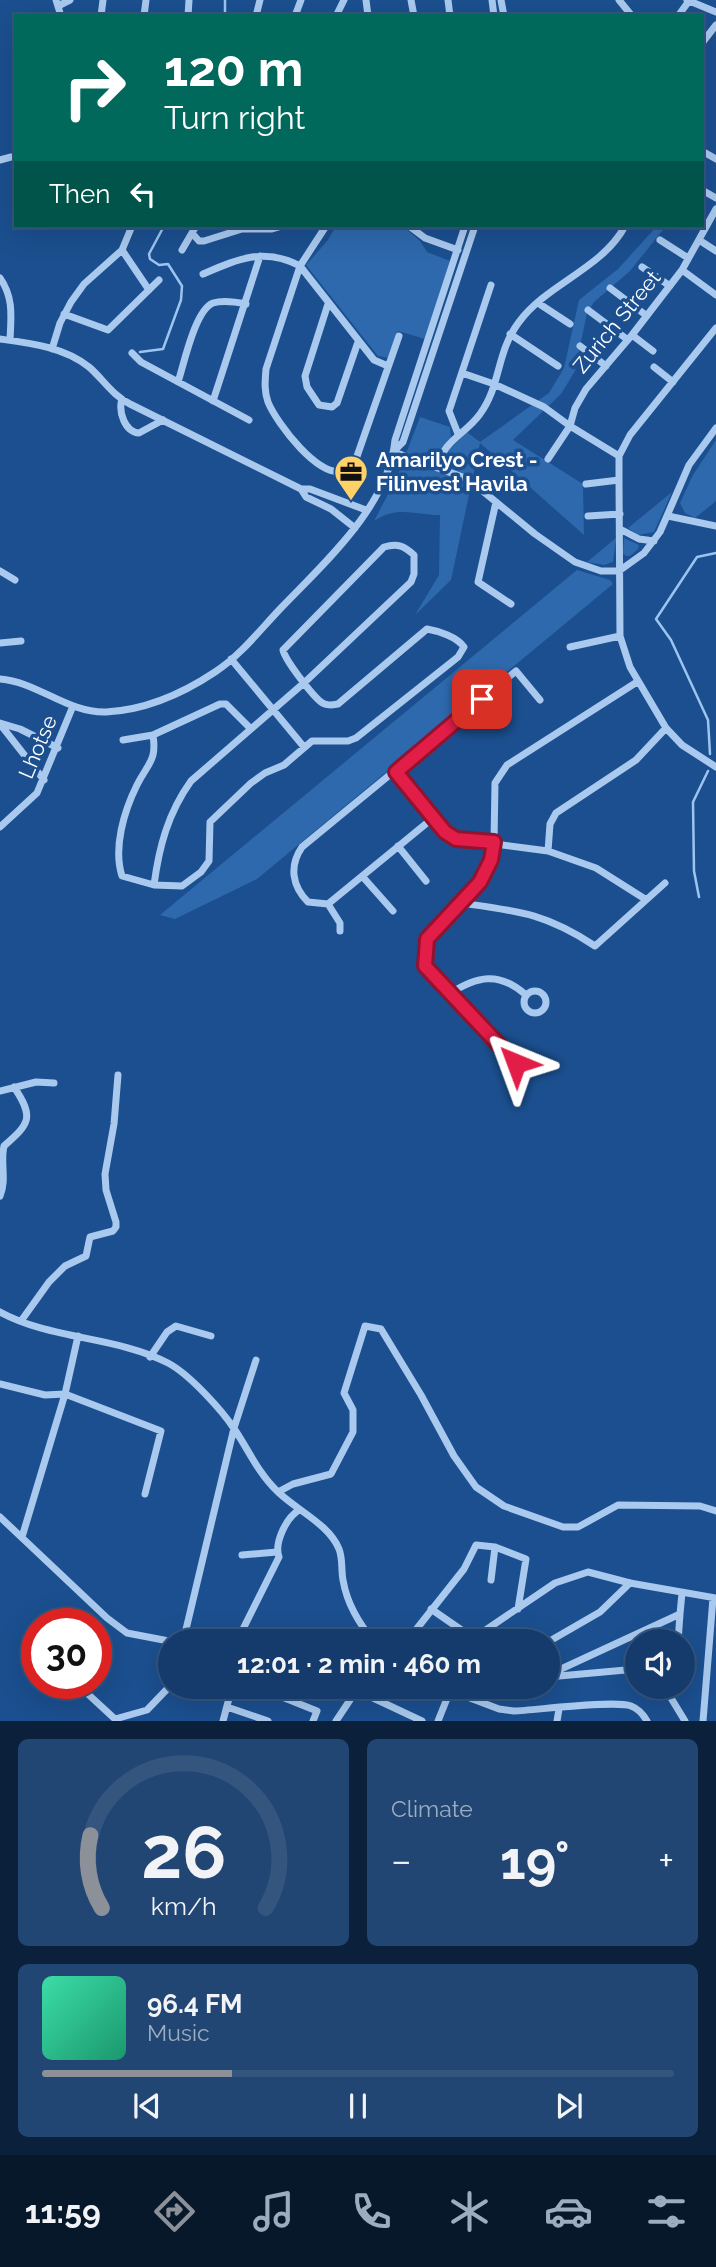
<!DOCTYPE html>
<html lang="en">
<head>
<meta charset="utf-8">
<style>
	body { margin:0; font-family:Raleway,sans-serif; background:#214673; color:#f1f3f6; height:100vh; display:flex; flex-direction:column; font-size:26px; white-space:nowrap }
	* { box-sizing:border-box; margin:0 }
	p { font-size:23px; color:#9dadc1 }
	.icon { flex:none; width:38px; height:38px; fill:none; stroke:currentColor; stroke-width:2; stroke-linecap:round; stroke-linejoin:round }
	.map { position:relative; height:1721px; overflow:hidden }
	.details { display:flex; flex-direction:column; gap:18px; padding:18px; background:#0b203b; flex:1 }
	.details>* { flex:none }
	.guide { position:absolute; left:14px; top:14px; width:690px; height:214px; border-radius:0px; box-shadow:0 7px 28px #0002,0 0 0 2px #33557e; background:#00695c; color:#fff; overflow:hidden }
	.buttons { position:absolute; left:625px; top:1629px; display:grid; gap:14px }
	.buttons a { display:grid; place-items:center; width:70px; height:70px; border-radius:50%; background:#143b6b; box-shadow:0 7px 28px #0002,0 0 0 2px #33557e; font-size:35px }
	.speed { position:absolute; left:21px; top:1608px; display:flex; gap:14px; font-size:35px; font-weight:700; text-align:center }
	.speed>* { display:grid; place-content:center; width:91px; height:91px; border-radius:50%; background:#143b6b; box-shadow:0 7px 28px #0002,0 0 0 2px #33557e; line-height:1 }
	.speed .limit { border:10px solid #d22; background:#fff; color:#111 }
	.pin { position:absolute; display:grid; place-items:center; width:60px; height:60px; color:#fff; margin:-30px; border-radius:14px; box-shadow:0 4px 10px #0006 }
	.me { position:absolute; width:77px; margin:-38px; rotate:316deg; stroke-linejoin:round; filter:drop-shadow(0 0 5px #0008) }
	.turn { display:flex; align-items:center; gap:24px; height:147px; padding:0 35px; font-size:32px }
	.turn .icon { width:91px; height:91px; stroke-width:2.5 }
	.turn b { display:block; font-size:49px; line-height:60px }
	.then { display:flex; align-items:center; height:66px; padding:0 35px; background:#0003; gap:14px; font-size:26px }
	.big { font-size:52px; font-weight:700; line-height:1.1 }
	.details .card { flex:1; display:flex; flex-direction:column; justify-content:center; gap:10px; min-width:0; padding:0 24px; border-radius:10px; background:#214673 }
	.details .dial { align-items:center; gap:0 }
	.dial svg { height:182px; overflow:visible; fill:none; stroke:#33557e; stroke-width:7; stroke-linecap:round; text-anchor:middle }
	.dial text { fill:#f1f3f6; stroke:none }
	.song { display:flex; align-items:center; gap:21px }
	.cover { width:84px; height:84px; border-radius:10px; background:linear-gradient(135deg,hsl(160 70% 55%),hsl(160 70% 35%)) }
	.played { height:7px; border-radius:4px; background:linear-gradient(90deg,#8c9099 30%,#33557e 30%) }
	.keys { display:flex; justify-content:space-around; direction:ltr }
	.heat { display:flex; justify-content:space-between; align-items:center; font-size:38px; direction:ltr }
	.details .tiles { flex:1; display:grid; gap:18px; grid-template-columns:1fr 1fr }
	.card:last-child { grid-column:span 2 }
	.trip { position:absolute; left:158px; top:1629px; width:402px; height:70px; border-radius:35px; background:#143b6b; box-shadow:0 7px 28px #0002,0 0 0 2px #33557e; font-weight:700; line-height:70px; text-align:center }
	.dock { display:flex; height:112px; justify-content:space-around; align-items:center; background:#08182b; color:#9dadc1 }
	.dock .icon { width:49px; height:49px }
	.dock .selected { color:#8c9099 }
	.dock b { font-size:32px; color:#f1f3f6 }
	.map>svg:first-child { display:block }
</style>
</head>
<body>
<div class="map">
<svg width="716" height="1721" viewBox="0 0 716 1721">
	<rect width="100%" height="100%" fill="#1b4f8f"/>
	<path fill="#2e69ad" d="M336 226H403L420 241 427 252 450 261 425 339 398 331 388 358 378 356 306 265 328 240Z
		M657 226H666L630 271 594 302 587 313 575 371 561 394 513 440 583 484 584 535 480 443 451 580 415 615 439 575 440 515C415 515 397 505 374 521L397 477 420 417 450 427 452 447 467 432 480 442 549 393 564 368 579 300 618 269Z
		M716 440V501L695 518 685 513 680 503 693 475Z
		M672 492 654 532 638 535 628 528Z
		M616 538 613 562 604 565 587 562Z
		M624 538 639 545 638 549 630 556H626L623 553Z
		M577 570 610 580 613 584 257 879 175 919 160 915Z"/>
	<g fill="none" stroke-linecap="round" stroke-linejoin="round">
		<path stroke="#9cc4f0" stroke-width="2.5" d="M225 0V16
			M140 352 163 349 181 300 182 286 168 264 159 265 150 259 149 254 164 226
			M710 754 708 720 671 640 656 619 697 557 716 553
			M699 897 694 871 693 802 708 771"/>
		<path stroke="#a9c9ee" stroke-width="7" d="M56 0 61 16
			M366 0 368 16
			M411 0 414 16
			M448 0 450 16
			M492 0 494 16
			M501 0 504 16
			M619 0 632 16
			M687 0 716 12
			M58 6 70 0
			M101 16 103 0
			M144 16 146 0
			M188 16 189 0
			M256 16 260 0
			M295 16 301 0
			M336 16 344 0
			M678 16 689 1
			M702 43 716 25
			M702 151 716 159
			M0 160 11 157
			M702 190 716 198
			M326 226 300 266 266 369C265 381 264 391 268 402 276 422 320 482 346 470 349 468 352 465 355 462L399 336
			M409 226 425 238 458 250
			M192 233 199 241H204L242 229H272L282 226
			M660 240 688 258
			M699 240 716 251
			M122 250 149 290
			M182 250 196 226
			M642 267 670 286
			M682 270 716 295
			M203 274C238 259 264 247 300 266L374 360 388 366
			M0 278C14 298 11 317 10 340
			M610 288 647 316
			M538 303 570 324
			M328 304 305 376 307 387 319 405 332 407 337 403 358 342
			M588 310 628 340
			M64 314 108 330 159 280
			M716 328 630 435 619 456V480L620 636 630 667 666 728 682 745 716 767
			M510 334 558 366
			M632 335 653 351
			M0 339C30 343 64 347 89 367 103 379 112 395 130 404L301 489H310L366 510
			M580 346 606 366
			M52 349 60 323 71 302 84 284 122 250 132 226
			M132 353 141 362 249 420
			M654 367 673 382
			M462 373 494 384 544 407 570 426 619 456
			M178 382C184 364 195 310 213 303 223 300 236 302 246 304
			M122 399C118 412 125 432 139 433L163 420
			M213 401 260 256
			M458 434 449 411 491 285
			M394 451 403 442 475 226
			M394 452 468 479 535 534 575 562 601 571H619L644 553 660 532 689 465 716 428
			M548 459 570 426 575 408 586 389 632 335 682 270 716 209
			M438 467C442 441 466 434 480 414 501 386 496 352 519 322 548 283 602 269 625 226
			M586 484 619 480
			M301 489 306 497 331 509 355 528
			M496 502 478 582 511 604
			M588 516 620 514
			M668 516 716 526
			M620 529 639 539 654 541
			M0 571 15 580
			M0 643 21 641
			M570 647 620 636
			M231 659 304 747
			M0 679C38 682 67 713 106 712 146 710 182 694 215 672 240 656 260 630 280 609 323 564 389 506 395 440L465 226
			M0 723 20 729 58 748
			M0 724 44 780
			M153 735C157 761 148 763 137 785 124 811 113 848 122 876L154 885 182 886 201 872 209 861 210 822 251 783 265 773 284 765 312 741H348L356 738 458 657 464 647C457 637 439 631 427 629L338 704C332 705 326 706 321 702 312 695 285 660 283 650L384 547C398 543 404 546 414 555V574L411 582 305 682 191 781C168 813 159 847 154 885
			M123 740 153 735 220 704H226L250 728
			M395 772C414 794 431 823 456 839L548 851 596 868 645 899
			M433 818 328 904 308 902C292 886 289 866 302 847L516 671 540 700
			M0 827 37 793 73 706
			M398 846 426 881
			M548 851 550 824 556 813 636 760 666 728
			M362 876 393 911
			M460 903C518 911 545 913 595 946L665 883
			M328 904 340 923V931
			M524 1002a11 11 0 1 1 22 0a11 11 0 1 1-22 0Z
			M449 994C477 976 499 971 526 995
			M516 1063 425 966 427 939 485 873 494 842 495 783 507 765 637 682
			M0 1091 36 1082 54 1083
			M0 1196C7 1180 0 1163 4 1146 29 1124 35 1118 14 1087
			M0 1312C51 1340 116 1336 168 1363 189 1374 222 1410 235 1430 249 1451 259 1474 277 1491 296 1510 329 1524 339 1549 343 1559 341 1570 343 1580 347 1604 359 1623 374 1642
			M21 1321 49 1282 65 1266 86 1256 90 1237 113 1231 116 1227V1222L106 1190 105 1174 114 1124 118 1075
			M150 1357 167 1332 176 1326 211 1336
			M0 1384 45 1395 65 1394 161 1431 145 1494
			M278 1492 293 1484 331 1474 353 1432V1410L344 1393 365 1326 381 1329 421 1395 454 1456 476 1487 504 1506 563 1527H578L618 1505 700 1506 716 1511
			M0 1517 107 1618 127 1633 174 1642
			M22 1537 65 1394 78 1336
			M242 1555 277 1552
			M491 1580 495 1547
			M431 1609 473 1638
			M238 1639 279 1557C274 1543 286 1518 299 1510
			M183 1642 234 1428 256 1360
			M418 1642 411 1636 464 1569 476 1545 495 1547 526 1559 518 1609
			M468 1642 555 1583 588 1572 630 1583 716 1598
			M548 1642 600 1612 630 1583
			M678 1642 680 1614
			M548 1675 680 1614 682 1593
			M548 1677 637 1669
			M77 1684 115 1719 147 1710 170 1686
			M257 1687 317 1711 313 1721
			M441 1687 499 1709 514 1711C537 1710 615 1700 631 1706 639 1709 643 1714 647 1721
			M672 1687 671 1698 685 1721
			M356 1690 422 1721
			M464 1696 477 1687
			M227 1707 268 1721
			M223 1721 232 1687
			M336 1721 358 1688
			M438 1721 450 1691
			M557 1721 559 1709
			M703 1721 713 1598"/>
	</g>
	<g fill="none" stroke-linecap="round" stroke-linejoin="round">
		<g stroke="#92132f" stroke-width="18">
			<path id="route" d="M482 699 396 772 445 832 456 839 494 842 491 860 480 882 427 939 425 966 516 1063"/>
		</g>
		<use href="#route" stroke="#e11d48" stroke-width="12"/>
	</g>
	<defs>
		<g id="office-pin" transform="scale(1.75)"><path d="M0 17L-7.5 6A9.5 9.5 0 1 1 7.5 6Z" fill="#ffd166" stroke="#1b4f8f"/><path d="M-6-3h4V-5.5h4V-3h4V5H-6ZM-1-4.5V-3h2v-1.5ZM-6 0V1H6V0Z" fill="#111"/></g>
	</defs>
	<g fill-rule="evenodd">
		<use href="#office-pin" x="351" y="472"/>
	</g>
	<g text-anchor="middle" stroke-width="7" stroke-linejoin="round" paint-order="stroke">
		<g font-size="21" fill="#fff" stroke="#1b4f8f">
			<text transform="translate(617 322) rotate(-51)" y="7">Zurich Street</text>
			<text transform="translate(38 747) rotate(-67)" y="7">Lhotse</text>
		</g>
		<g font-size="21" font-weight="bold" fill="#fff" stroke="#1b4f8f" text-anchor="start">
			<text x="376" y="467">Amarilyo Crest -<tspan x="376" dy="24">Filinvest Havila</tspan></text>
		</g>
	</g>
</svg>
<div class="buttons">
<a><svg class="icon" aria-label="sound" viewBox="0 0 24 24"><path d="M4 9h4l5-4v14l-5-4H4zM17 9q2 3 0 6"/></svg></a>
</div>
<div class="speed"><div class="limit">30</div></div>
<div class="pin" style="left:482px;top:699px;background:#d93025"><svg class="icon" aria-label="arrive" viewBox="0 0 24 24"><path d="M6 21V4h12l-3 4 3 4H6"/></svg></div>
<svg class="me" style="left:516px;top:1063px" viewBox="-20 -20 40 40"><path d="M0-17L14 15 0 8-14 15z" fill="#e11d48" stroke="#fff" stroke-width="4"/></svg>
<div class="trip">12:01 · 2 min · 460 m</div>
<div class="guide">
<div class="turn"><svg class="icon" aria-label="right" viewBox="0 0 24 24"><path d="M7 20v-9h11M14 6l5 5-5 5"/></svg><div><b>120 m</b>Turn right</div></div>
<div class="then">Then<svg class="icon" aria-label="left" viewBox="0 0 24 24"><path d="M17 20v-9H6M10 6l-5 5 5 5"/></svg></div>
</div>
</div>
<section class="details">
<div class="tiles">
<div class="card dial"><svg viewBox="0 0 100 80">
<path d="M14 69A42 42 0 1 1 86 69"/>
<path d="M14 69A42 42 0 0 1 9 37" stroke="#8c9099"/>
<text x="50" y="56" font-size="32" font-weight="700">26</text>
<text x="50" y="72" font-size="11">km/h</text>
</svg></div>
<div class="card"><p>Climate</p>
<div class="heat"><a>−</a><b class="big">19°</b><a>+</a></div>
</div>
<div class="card">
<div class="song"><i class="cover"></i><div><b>96.4 FM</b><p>Music</p></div></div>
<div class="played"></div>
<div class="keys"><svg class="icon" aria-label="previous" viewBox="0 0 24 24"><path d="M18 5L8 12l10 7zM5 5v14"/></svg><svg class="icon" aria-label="pause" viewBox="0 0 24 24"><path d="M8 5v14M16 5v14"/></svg><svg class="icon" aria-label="next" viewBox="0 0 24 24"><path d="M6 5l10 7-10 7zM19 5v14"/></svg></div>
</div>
</div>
</section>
<nav class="dock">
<b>11:59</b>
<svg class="icon selected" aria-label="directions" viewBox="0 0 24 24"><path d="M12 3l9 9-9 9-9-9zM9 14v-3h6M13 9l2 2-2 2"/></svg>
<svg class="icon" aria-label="music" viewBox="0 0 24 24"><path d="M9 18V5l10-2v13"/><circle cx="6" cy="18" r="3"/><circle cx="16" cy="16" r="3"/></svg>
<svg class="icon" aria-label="phone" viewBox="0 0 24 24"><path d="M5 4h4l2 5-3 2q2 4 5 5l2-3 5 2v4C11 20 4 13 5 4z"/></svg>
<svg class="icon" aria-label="climate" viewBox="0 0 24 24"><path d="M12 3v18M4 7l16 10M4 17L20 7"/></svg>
<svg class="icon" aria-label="car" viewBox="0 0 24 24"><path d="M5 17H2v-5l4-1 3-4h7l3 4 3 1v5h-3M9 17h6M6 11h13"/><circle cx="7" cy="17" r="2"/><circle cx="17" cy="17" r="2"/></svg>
<svg class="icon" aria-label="filters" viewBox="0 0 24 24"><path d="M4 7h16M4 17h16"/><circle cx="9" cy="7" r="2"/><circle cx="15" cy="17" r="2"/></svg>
</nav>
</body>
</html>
